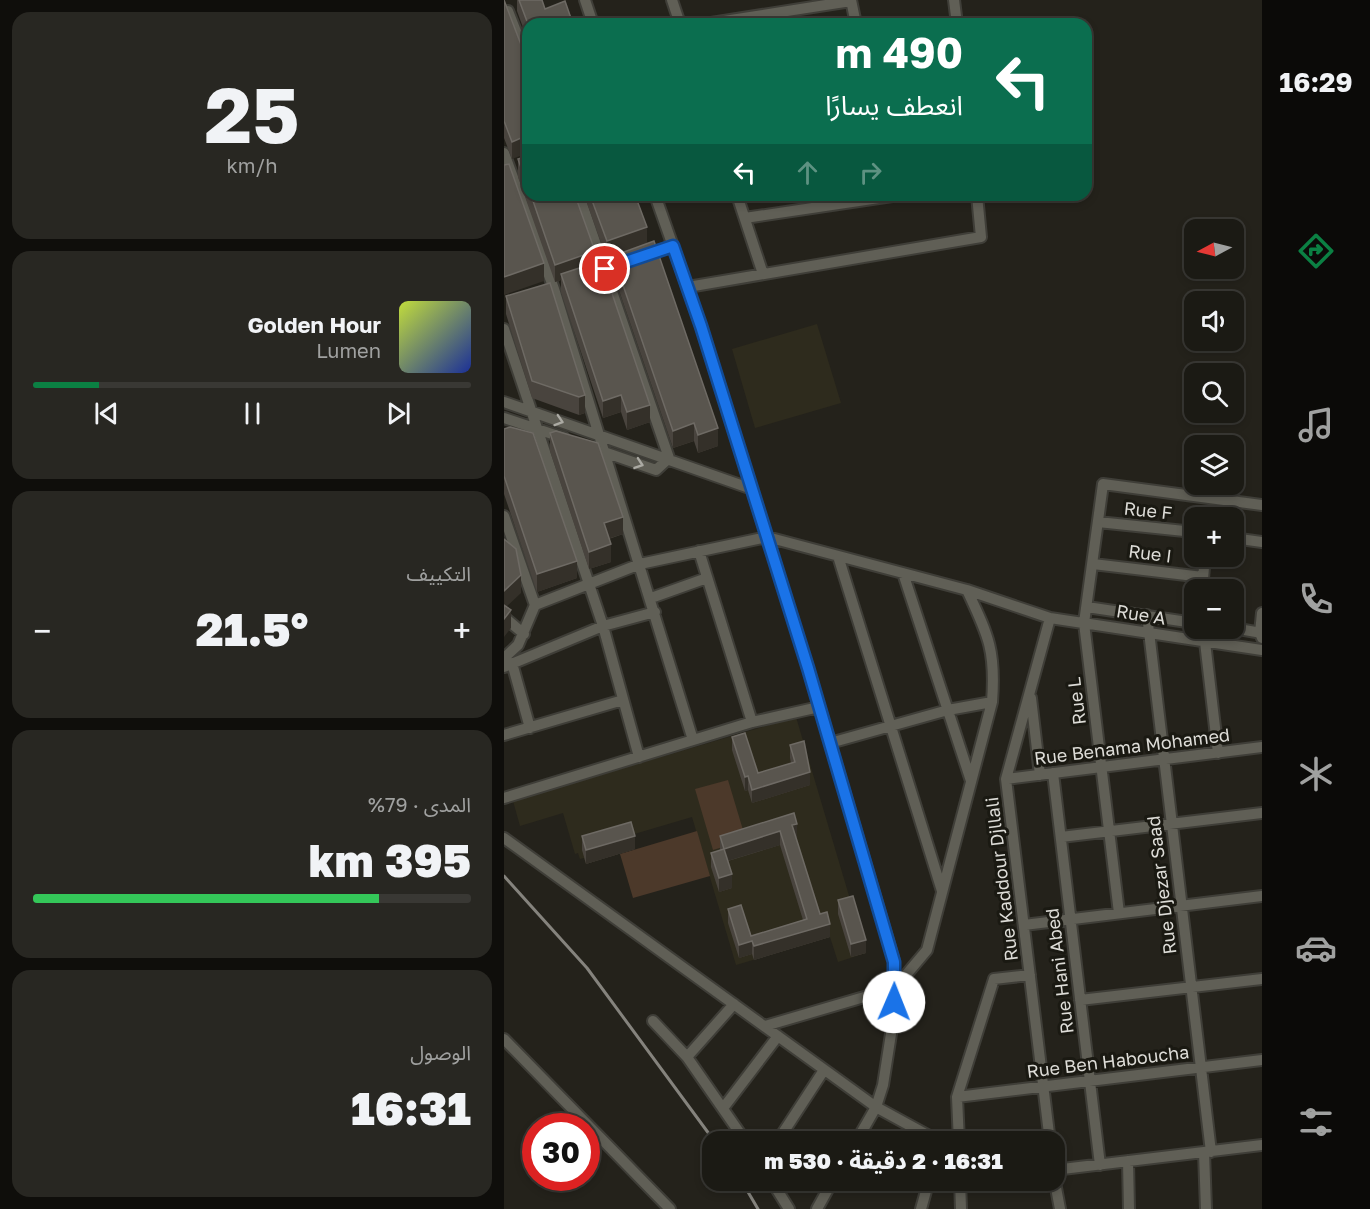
<!DOCTYPE html>
<html lang="ar">
<head>
<meta charset="utf-8">
<style>
	body { margin:0; font-family:"Golos Text","Noto Sans Arabic",sans-serif; background:#282722; color:#f1f3f6; direction:rtl; height:100vh; display:flex; flex-direction:column; font-size:22px; white-space:nowrap }
	* { box-sizing:border-box; margin:0 }
	p { font-size:20px; color:#a0a1a0 }
	.icon { flex:none; width:33px; height:33px; fill:none; stroke:currentColor; stroke-width:2; stroke-linecap:round; stroke-linejoin:round }
	.map { position:relative; flex:1; overflow:hidden; direction:ltr }
	.sheet { display:flex; flex-direction:column; gap:12px; padding:12px; background:#0f0e0b; width:504px }
	.sheet>* { flex:none }
	.banner { position:absolute; left:18px; top:18px; width:570px; height:183px; border-radius:18px; box-shadow:0 3px 9px #0003,0 0 0 2px #393834; direction:rtl; background:#0b6e4f; color:#fff; overflow:hidden }
	.needle { width:39px; rotate:263deg }
	.tools { position:absolute; left:680px; top:219px; display:grid; gap:12px }
	.tools a { display:grid; place-items:center; width:60px; height:60px; border-radius:12px; background:#1b1a14; box-shadow:0 3px 9px #0003,0 0 0 2px #393834; font-size:30px }
	.speed { position:absolute; left:18px; top:1113px; display:flex; gap:12px; font-size:30px; font-weight:700; text-align:center }
	.speed>* { display:grid; place-content:center; width:78px; height:78px; border-radius:50%; background:#1b1a14; box-shadow:0 3px 9px #0003,0 0 0 2px #393834; line-height:1 }
	.speed .limit { border:9px solid #d22; background:#fff; color:#111 }
	.pin { position:absolute; display:grid; place-items:center; width:51px; height:51px; color:#fff; margin:-26px; border:3px solid #fff; border-radius:50%; box-shadow:0 2px 6px #0007 }
	.me { position:absolute; width:66px; margin:-33px; rotate:1deg; stroke-linejoin:round; filter:drop-shadow(0 0 4px #0008) }
	.turn { display:flex; align-items:center; gap:21px; height:126px; padding:0 30px; font-size:27px }
	.turn .icon { width:78px; height:78px; stroke-width:2.5 }
	.turn b { display:block; font-size:42px; line-height:51px }
	.lanes { display:flex; align-items:center; height:57px; padding:0 30px; background:#0003; justify-content:center; gap:30px; direction:ltr }
	.lanes .off { opacity:.35 }
	.big { font-size:45px; font-weight:800; line-height:1.1 }
	.sheet .card { flex:1; display:flex; flex-direction:column; justify-content:center; gap:9px; min-width:0; padding:0 21px; border-radius:18px; background:#282722 }
	.sheet .dial { align-items:center; gap:0 }
	.dial b { font-size:78px; line-height:1 }
	.song { display:flex; align-items:center; gap:18px }
	.cover { width:72px; height:72px; border-radius:9px; background:linear-gradient(135deg,hsl(70 70% 55%),hsl(230 70% 35%)) }
	.played { height:6px; border-radius:3px; background:linear-gradient(90deg,#0b8043 15%,#393834 15%) }
	.keys { display:flex; justify-content:space-around; direction:ltr }
	.heat { display:flex; justify-content:space-between; align-items:center; font-size:33px; direction:ltr }
	.charge { height:9px; border-radius:4px; background:linear-gradient(90deg,#34c759 79%,#393834 0) }
	.trip { position:absolute; left:198px; top:1131px; width:363px; height:60px; border-radius:18px; background:#1b1a14; box-shadow:0 3px 9px #0003,0 0 0 2px #393834; font-weight:800; line-height:60px; text-align:center; direction:rtl }
	main { display:flex; flex:1; min-height:0 }
	.tabs { display:flex; flex-direction:column; width:108px; justify-content:space-around; align-items:center; background:#0b0a08; color:#a0a1a0 }
	.tabs .icon { width:42px; height:42px }
	.tabs .on { color:#0b8043 }
	.tabs b { font-size:27px; color:#f1f3f6 }
	.map>svg:first-child { display:block }
</style>
</head>
<body>
<main>
<nav class="tabs">
<b>16:29</b>
<svg class="icon on" aria-label="directions" viewBox="0 0 24 24"><path d="M12 3l9 9-9 9-9-9zM9 14v-3h6M13 9l2 2-2 2"/></svg>
<svg class="icon" aria-label="music" viewBox="0 0 24 24"><path d="M9 18V5l10-2v13"/><circle cx="6" cy="18" r="3"/><circle cx="16" cy="16" r="3"/></svg>
<svg class="icon" aria-label="phone" viewBox="0 0 24 24"><path d="M5 4h4l2 5-3 2q2 4 5 5l2-3 5 2v4C11 20 4 13 5 4z"/></svg>
<svg class="icon" aria-label="climate" viewBox="0 0 24 24"><path d="M12 3v18M4 7l16 10M4 17L20 7"/></svg>
<svg class="icon" aria-label="car" viewBox="0 0 24 24"><path d="M5 17H2v-5l4-1 3-4h7l3 4 3 1v5h-3M9 17h6M6 11h13"/><circle cx="7" cy="17" r="2"/><circle cx="17" cy="17" r="2"/></svg>
<svg class="icon" aria-label="filters" viewBox="0 0 24 24"><path d="M4 7h16M4 17h16"/><circle cx="9" cy="7" r="2"/><circle cx="15" cy="17" r="2"/></svg>
</nav>
<div class="map">
<svg width="758" height="1209" viewBox="0 0 758 1209">
	<rect width="100%" height="100%" fill="#24221b"/>
	<path fill="#2e2b1d" d="M313 324 337 403 251 428 228 349Z
		M292 717 362 953 334 962 326 937 232 965 188 817 127 835 131 849 82 864 80 858 76 859 74 853 71 854 59 813 16 826 9 801Z"/>
	<path fill="#4c392a" d="M224 780 242 840 209 850 191 789Z
		M193 831 206 876 129 898 116 854Z"/>
	<g fill="none" stroke-linecap="round" stroke-linejoin="round">
		<g stroke="#3f3e38" stroke-width="14">
			<path id="minor" d="M81 0 89 24
				M168 0 176 24
				M347 0 352 24
				M450 0 453 24
				M4 11 24 62
				M201 24 347 1
				M0 153 50 289 189 740
				M75 195 165 458 152 470 100 452
				M151 195 197 326 304 668 390 961 389 1021 379 1085 372 1107 352 1142
				M233 195 259 274
				M241 218 395 195
				M141 255 169 246
				M184 287 477 237 473 195
				M0 329 99 626 135 757
				M0 402 248 489
				M0 418 60 438
				M0 516 31 605
				M594 522 690 532
				M729 538 758 542
				M195 551 248 722
				M334 556 438 891
				M589 564 699 577
				M399 573 467 781
				M463 590 546 618 758 650
				M698 590 701 556
				M147 598 203 578
				M583 607 690 623
				M758 613 756 633 758 638
				M643 615 707 1152
				M0 617 20 634
				M729 628 758 633
				M698 641 700 628
				M701 642 714 753
				M0 658 14 645 31 605 136 564 263 537 463 590C484 635 492 650 488 702L423 950 391 988 261 1026
				M8 663 26 728
				M0 667 99 626 151 612
				M527 698 536 775
				M0 735 119 700
				M326 743 444 710 488 702
				M549 773 596 1165
				M502 779 758 747
				M0 798 248 722 315 707
				M557 837 758 813
				M0 838 372 1107 436 1142
				M615 913 580 623 599 484 758 505
				M520 925 758 896
				M576 1000 758 979
				M149 1021 183 1057 242 1142
				M0 1039 166 1209
				M183 1057 230 1004
				M453 1097 758 1060
				M220 1107 274 1036
				M273 1142 320 1070
				M455 1142 453 1097 490 979 526 975
				M546 1142 502 779 546 618
				M700 1152 702 1209
				M624 1161 625 1209
				M550 1170 758 1145
				M550 1177 556 1209
				M267 1180 285 1209
				M456 1180 457 1209
				M313 1209 329 1180
				M417 1209 425 1180"/>
		</g>
		<use href="#minor" stroke="#605f56" stroke-width="10"/>
		<path stroke="#85837d" stroke-width="3" d="M0 876 83 968 211 1142
			M237 1180 254 1209"/>
	</g>
	<path fill="#49443e" d="M0 0 24 63 8 159 0 138Z
		M13 0H38L24 24V41L13 11Z
		M24 156V195H71L91 263 146 422 123 430 117 412 99 418 57 292V280L51 282 14 177V159Z
		M80 195H131L143 244 214 446 194 453 190 441 169 448 109 273V257L103 259Z
		M46 283 81 413 75 415 28 398 2 314V296Z
		M0 429 73 578 33 592 0 494Z
		M46 433 119 534 105 539 107 562 85 569 46 451Z
		M228 737 254 773 287 763 286 758V745L306 785 248 803 244 790 241 791 228 750Z
		M290 813 293 837H292L316 914 326 937 250 960 248 954 235 958 224 923V909L247 936 299 920 276 845 224 861 228 888 215 892 207 867V853L216 850V836Z
		M78 836 131 849 82 864 78 850Z
		M334 900 362 953 347 957 334 914Z"/>
	<path fill="#343029" d="M24 135V153L8 159V142Z
		M143 227V245L103 259V241Z
		M91 251V268L57 274V280L51 282V265Z
		M40 263V281L0 295V277Z
		M81 395V413L75 415V397Z
		M117 395V412L99 418V401Z
		M146 405V422L123 430V412Z
		M190 423V441L169 448V431Z
		M214 428V446L194 453V435Z
		M119 517V534L100 540V523Z
		M107 544V562L85 569V552Z
		M73 561V578L33 592V574Z
		M17 575V593L0 609V591Z
		M7 610V628L0 637V619Z
		M306 772V785L248 803V790Z
		M244 776V790L241 791V777Z
		M293 824V837L288 839V825Z
		M276 831V845L220 862V849Z
		M131 836V849L82 864V850Z
		M228 874V888L215 892V878Z
		M326 924V937L250 960V946Z
		M362 940V953L347 957V944Z
		M248 941V954L235 958V945Z"/>
	<path fill="#59554e" stroke="#6e6a64" stroke-width="1.5" d="M0 0 24 63V135L8 142 0 121Z
		M15 0H38L41 9 61 1 69 24H24Z
		M24 156V188L14 159Z
		M5 164 40 263 0 277V165Z
		M27 195H71L91 251 51 265Z
		M86 195H131L143 227 103 241Z
		M150 241 214 428 194 435 190 423 169 431 109 256Z
		M97 261 146 405 123 412 117 395 99 401 57 274Z
		M46 283 81 395 75 397 28 381 2 296Z
		M6 427 29 433 73 561 33 574 0 476V429Z
		M52 431 94 443 119 517 100 523 107 544 85 552 46 433Z
		M0 539 12 549 17 575 0 591Z
		M0 605 7 610 0 619Z
		M241 733 254 773 291 762 286 745 300 741 306 772 248 790 244 776 241 777 228 737Z
		M290 813 293 824 288 825 316 914 323 912 326 924 250 946 248 941 235 945 224 909 237 905 247 936 303 919 276 831 220 849 228 874 215 878 207 853 220 849 216 836Z
		M127 822 131 836 82 850 78 836Z
		M349 896 362 940 347 944 334 900Z"/>
	<defs><path id="oneway-chevron" d="M-2-3.5L2.5 0L-2 3.5" fill="none" stroke-width="1.6" stroke-linecap="round" stroke-linejoin="round" transform="scale(1.5)"/></defs>
	<g stroke="#abaaa3">
		<use href="#oneway-chevron" transform="translate(55 421) rotate(18)"/>
		<use href="#oneway-chevron" transform="translate(135 464) rotate(19)"/>
	</g>
	<g fill="none" stroke-linecap="round" stroke-linejoin="round">
		<g stroke="#114b97" stroke-width="15">
			<path id="route" d="M101 269 169 246 197 326 304 668 390 962V1002"/>
		</g>
		<use href="#route" stroke="#1a73e8" stroke-width="10"/>
	</g>
	<g text-anchor="middle" stroke-width="6" stroke-linejoin="round" paint-order="stroke">
		<g font-size="18" fill="#dddcd7" stroke="#1a1912">
			<text transform="translate(644 511) rotate(6)" y="6">Rue F</text>
			<text transform="translate(646 554) rotate(7)" y="6">Rue I</text>
			<text transform="translate(637 615) rotate(9)" y="6">Rue A</text>
			<text transform="translate(573 701) rotate(-97)" y="6">Rue L</text>
			<text transform="translate(628 747) rotate(-7)" y="6">Rue Benama Mohamed</text>
			<text transform="translate(498 879) rotate(-97)" y="6">Rue Kaddour Djllali</text>
			<text transform="translate(658 885) rotate(-97)" y="6">Rue Djezar Saad</text>
			<text transform="translate(556 971) rotate(-97)" y="6">Rue Hani Abed</text>
			<text transform="translate(604 1062) rotate(-7)" y="6">Rue Ben Haboucha</text>
		</g>
	</g>
</svg>
<div class="tools">
<a><svg class="needle" viewBox="-14 -14 28 28"><path d="M0-13l5 13h-10z" fill="#e53935"/><path d="M0 13l5-13h-10z" fill="#a0a1a0"/></svg></a>
<a><svg class="icon" aria-label="sound" viewBox="0 0 24 24"><path d="M4 9h4l5-4v14l-5-4H4zM17 9q2 3 0 6"/></svg></a>
<a><svg class="icon" aria-label="search" viewBox="0 0 24 24"><circle cx="10" cy="10" r="6"/><path d="M15 15l6 6"/></svg></a>
<a><svg class="icon" aria-label="layers" viewBox="0 0 24 24"><path d="M12 4l9 5-9 5-9-5zM3 14l9 5 9-5"/></svg></a>
<a>+</a>
<a>−</a>
</div>
<div class="speed"><div class="limit">30</div></div>
<div class="pin" style="left:101px;top:269px;background:#d93025"><svg class="icon" aria-label="arrive" viewBox="0 0 24 24"><path d="M6 21V4h12l-3 4 3 4H6"/></svg></div>
<svg class="me" style="left:390px;top:1002px" viewBox="-20 -20 40 40"><circle r="19" fill="#fff"/><path d="M0-13L10 11 0 6-10 11z" fill="#1a73e8"/></svg>
<div class="trip">16:31 · 2 دقيقة · 530 m</div>
<div class="banner">
<div class="turn"><svg class="icon" aria-label="left" viewBox="0 0 24 24"><path d="M17 20v-9H6M10 6l-5 5 5 5"/></svg><div><b>490 m</b>انعطف يسارًا</div></div>
<div class="lanes"><svg class="icon" aria-label="left" viewBox="0 0 24 24"><path d="M17 20v-9H6M10 6l-5 5 5 5"/></svg><svg class="icon off" aria-label="ahead" viewBox="0 0 24 24"><path d="M12 20V5M6 11l6-6 6 6"/></svg><svg class="icon off" aria-label="right" viewBox="0 0 24 24"><path d="M7 20v-9h11M14 6l5 5-5 5"/></svg></div>
</div>
</div>
<section class="sheet">
<div class="card dial"><b>25</b><p>km/h</p></div>
<div class="card">
<div class="song"><i class="cover"></i><div><b>Golden Hour</b><p>Lumen</p></div></div>
<div class="played"></div>
<div class="keys"><svg class="icon" aria-label="previous" viewBox="0 0 24 24"><path d="M18 5L8 12l10 7zM5 5v14"/></svg><svg class="icon" aria-label="pause" viewBox="0 0 24 24"><path d="M8 5v14M16 5v14"/></svg><svg class="icon" aria-label="next" viewBox="0 0 24 24"><path d="M6 5l10 7-10 7zM19 5v14"/></svg></div>
</div>
<div class="card"><p>التكييف</p>
<div class="heat"><a>−</a><b class="big">21.5°</b><a>+</a></div>
</div>
<div class="card"><p>المدى · 79%</p><b class="big">395 km</b><div class="charge"></div></div>
<div class="card"><p>الوصول</p><b class="big">16:31</b></div>
</section>
</main>
</body>
</html>
